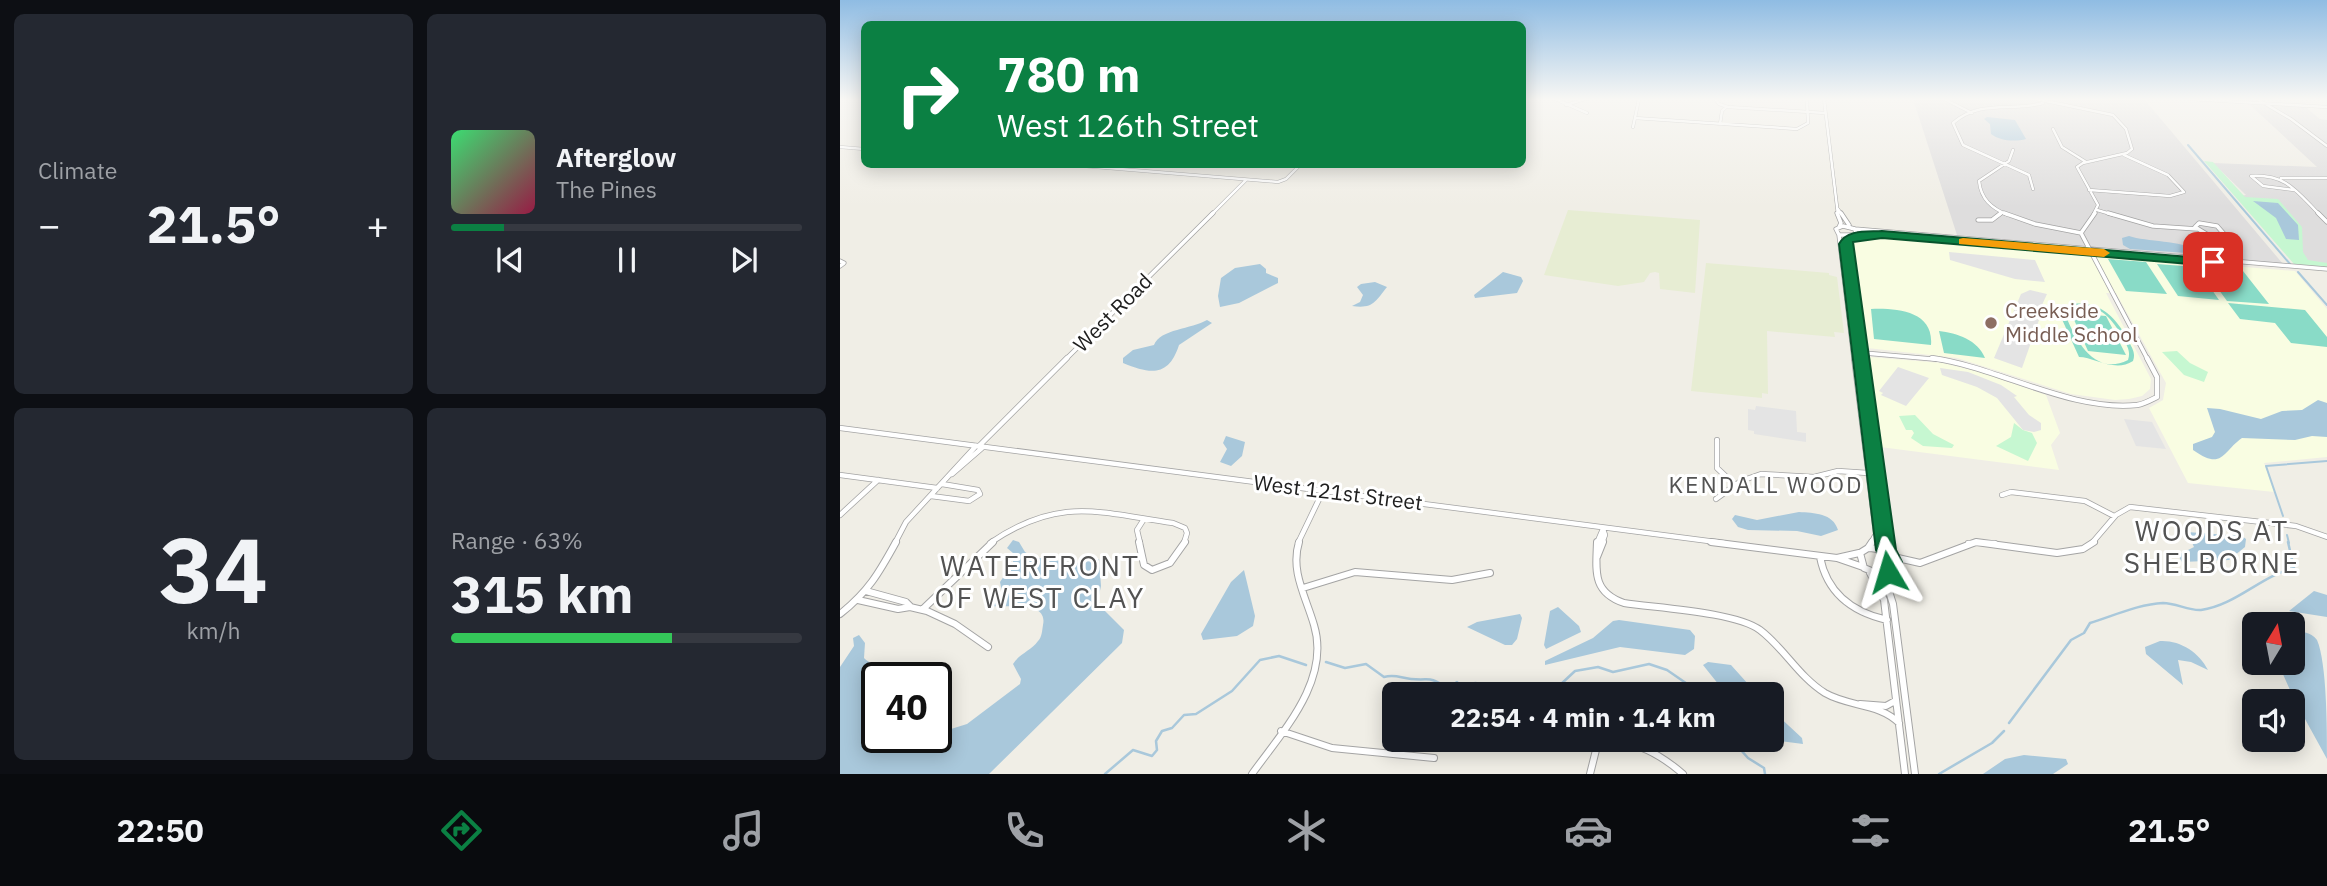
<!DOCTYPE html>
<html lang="en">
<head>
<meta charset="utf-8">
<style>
	body { margin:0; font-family:"IBM Plex Sans",sans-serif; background:#242831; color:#f1f3f6; height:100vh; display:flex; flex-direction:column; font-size:26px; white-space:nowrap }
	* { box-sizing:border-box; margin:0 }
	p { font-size:23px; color:#9ea1a6 }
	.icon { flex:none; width:38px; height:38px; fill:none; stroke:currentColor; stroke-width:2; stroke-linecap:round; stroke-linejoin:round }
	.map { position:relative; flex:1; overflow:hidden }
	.sheet { display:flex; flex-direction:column; gap:14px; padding:14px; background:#0d0f14; width:840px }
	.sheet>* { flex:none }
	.banner { position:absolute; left:21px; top:21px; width:665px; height:147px; border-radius:10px; box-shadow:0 4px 18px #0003; background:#0b8043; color:#fff; overflow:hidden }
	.needle { width:46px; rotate:10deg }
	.tools { position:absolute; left:1402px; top:612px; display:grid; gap:14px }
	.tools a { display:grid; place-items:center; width:63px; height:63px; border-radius:10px; background:#171b24; box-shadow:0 4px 18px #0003; font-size:35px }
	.speed { position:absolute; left:21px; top:662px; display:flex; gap:14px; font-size:35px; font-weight:700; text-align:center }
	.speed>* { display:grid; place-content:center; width:91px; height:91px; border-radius:50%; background:#171b24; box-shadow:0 4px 18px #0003; line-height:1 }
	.speed .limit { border:4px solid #111; border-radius:10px; background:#fff; color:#111 }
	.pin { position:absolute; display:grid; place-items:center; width:60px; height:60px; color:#fff; margin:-30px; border-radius:14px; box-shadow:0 4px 10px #0006 }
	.me { position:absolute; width:77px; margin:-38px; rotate:353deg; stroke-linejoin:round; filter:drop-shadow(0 0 5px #0008) }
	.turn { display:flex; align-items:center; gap:24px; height:147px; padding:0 21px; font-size:32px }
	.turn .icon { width:91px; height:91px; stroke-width:2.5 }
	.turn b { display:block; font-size:49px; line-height:60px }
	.big { font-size:52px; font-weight:700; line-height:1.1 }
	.sheet .tile { flex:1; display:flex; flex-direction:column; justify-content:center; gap:10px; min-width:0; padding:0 24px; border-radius:10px; background:#242831 }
	.sheet .dial { align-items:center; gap:0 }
	.dial b { font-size:91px; line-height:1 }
	.song { display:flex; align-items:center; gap:21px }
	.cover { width:84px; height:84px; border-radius:10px; background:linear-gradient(135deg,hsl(140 70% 55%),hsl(340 70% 35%)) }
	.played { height:7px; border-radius:4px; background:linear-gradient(90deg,#0b8043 15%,#363941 15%) }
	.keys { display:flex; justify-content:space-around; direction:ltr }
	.heat { display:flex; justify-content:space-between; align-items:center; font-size:38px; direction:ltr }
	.charge { height:10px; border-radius:5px; background:linear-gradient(90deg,#34c759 63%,#363941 0) }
	.sheet .tiles { flex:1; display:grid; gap:14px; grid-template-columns:repeat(2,1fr) }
	.trip { position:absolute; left:542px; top:682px; width:402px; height:70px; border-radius:10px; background:#171b24; box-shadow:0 4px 18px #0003; font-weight:700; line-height:70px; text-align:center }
	.tabs { display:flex; height:112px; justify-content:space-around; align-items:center; background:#090b0e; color:#9ea1a6 }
	.tabs .icon { width:49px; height:49px }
	.tabs .active { color:#0b8043 }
	.tabs b { font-size:32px; color:#f1f3f6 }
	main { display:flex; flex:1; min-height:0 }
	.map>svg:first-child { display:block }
</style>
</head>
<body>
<main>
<section class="sheet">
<div class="tiles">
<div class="tile"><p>Climate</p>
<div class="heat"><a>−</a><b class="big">21.5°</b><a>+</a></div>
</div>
<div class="tile">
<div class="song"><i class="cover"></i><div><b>Afterglow</b><p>The Pines</p></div></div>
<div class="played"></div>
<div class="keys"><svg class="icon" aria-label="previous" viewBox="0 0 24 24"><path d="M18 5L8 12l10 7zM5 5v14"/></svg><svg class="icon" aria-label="pause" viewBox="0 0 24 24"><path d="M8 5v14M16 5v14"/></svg><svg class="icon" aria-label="next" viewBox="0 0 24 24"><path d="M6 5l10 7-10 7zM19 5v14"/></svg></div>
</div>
<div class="tile dial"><b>34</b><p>km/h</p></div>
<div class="tile"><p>Range · 63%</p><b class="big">315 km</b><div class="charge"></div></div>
</div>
</section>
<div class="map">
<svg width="1487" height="774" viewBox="0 0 1487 774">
	<rect width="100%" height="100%" fill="#f0eee6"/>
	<path fill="#dedddd" d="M1073 99H1304L1443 264 1117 235Z
		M1408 103 1464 106 1480 119 1487 120V267L1461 265 1400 196 1406 195 1373 163 1477 167Z"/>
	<path fill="#f9fde2" d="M1029 237 1455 271 1487 309V457L1424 463 1434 492 1348 483 1309 408 1323 400 1326 383 1276 293H1266L1311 379 1310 389 1302 396 1289 399 1275 400 1231 394 1117 358 1027 348 1018 306 1011 242Z
		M1030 357 1102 363 1140 372 1206 395 1220 433 1211 445 1219 470 1040 447Z"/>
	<path fill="#e7edd3" d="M728 210 860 220 855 293 820 289 819 273 815 272 810 273 804 282 778 286 704 275Z
		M866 263 989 273V275L997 277 1004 333 994 332 995 337 927 331 928 394 922 393V398L851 391Z"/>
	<path fill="#c6f7d1" d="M1364 161 1373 162 1405 197 1438 199 1462 227 1463 252 1468 260 1487 263V267L1454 264Z
		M1337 351 1350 363 1368 372 1364 382 1344 375 1322 352Z
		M1075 415 1093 434 1114 445 1112 448 1083 446 1071 438 1074 433 1072 430H1066L1059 416Z
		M1174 423 1183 430 1192 433 1197 443 1188 461 1156 446 1171 437Z"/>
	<path fill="#89dbc7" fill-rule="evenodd" d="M1268 259 1306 262 1327 294 1286 291Z
		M1317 264 1356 267 1379 300 1338 296Z
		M1363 268 1403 271 1429 304 1387 301Z
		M1388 303 1465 310 1487 337V347L1451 343 1435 323 1400 319Z
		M1231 304C1260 301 1275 316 1288 340 1292 348 1296 353 1293 361 1275 373 1254 357 1239 357L1216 306 1223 308ZM1233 306C1259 303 1271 317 1283 338 1287 346 1291 351 1288 360 1254 377 1235 339 1225 314Z
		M1031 309C1057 308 1094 311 1091 345L1034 339Z
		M1231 313 1266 316 1286 355 1248 351Z
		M1099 331C1117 333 1138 340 1145 358L1104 353Z"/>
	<path fill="#e4e4e4" d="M1109 252 1195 260 1205 282 1175 279 1110 260Z
		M1190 290 1207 294 1196 318 1199 320 1182 368 1154 358 1181 294Z
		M1058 367 1089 378 1066 406 1041 395 1043 393 1039 391Z
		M1100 368 1128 372 1161 385 1177 396 1174 397 1189 415 1201 423V430L1194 432 1183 430 1157 398 1137 387 1102 375Z
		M916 406 956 411 957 432 966 433V442L914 434V431L908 430V409L915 410Z
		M1284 419 1312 422 1326 449 1296 446Z"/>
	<path fill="#a9c8db" d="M1147 117 1175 120 1186 139C1175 142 1160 141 1151 134L1150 124 1144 119Z
		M1413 201 1438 203 1458 225 1459 240 1446 239 1436 218Z
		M1289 236C1306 242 1343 240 1355 251L1347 253 1290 249 1283 245 1282 238Z
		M420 264 426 269V273L438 278V283L399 303 380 307 378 296 381 278 395 268Z
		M663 272 681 277 683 281 677 293 635 298 634 295Z
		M535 282 547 287C535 302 533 309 512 306L520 302 523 295 517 287 521 284Z
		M367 320 372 323 339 345C329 376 312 375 283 363V358L293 350 314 345C320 329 352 329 367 320Z
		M1478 400 1487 403V437L1472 436 1455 440 1402 438C1382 452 1383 471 1353 450V444L1372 437 1375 432 1367 408 1380 409 1421 419 1442 411 1462 410Z
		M386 436 405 442 402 456 391 466 380 462 387 449 383 443Z
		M959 512C974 513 993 513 998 530L981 536 957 531 908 530 898 527 892 519 895 515 917 520Z
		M1347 532 1402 536 1406 539 1405 547 1389 560 1342 562 1338 555 1354 547Z
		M173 540 179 542 185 552 193 557 236 563 259 559 261 586 258 600 264 610 284 630 282 643 149 774H0V667L14 646 13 638 19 635 25 643 24 658C37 673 61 650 85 677H37V737H96V687L103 697 104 725 111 729 127 724 180 684 181 679 173 664C180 653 191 651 198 641 202 637 202 631 203 625 209 597 157 610 144 605L147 599 162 592 160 582 173 563V553L167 548Z
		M404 570 415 616 413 626 397 636 363 640 361 634 391 582Z
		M1474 591 1487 595V617L1449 611Z
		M718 607 739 626 741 632 706 649 704 645 710 611Z
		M680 614 682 618 677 639 672 645H665L627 627 637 622Z
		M779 620 850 630 855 636 854 649 845 655 780 647 705 665V661L753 638 773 621Z
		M1453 630C1462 632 1471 632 1477 640 1487 663 1487 730 1487 759L1454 699 1438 663H1452Z
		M1320 641C1340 640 1359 652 1368 670L1351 662 1338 660 1343 685 1306 654 1305 647Z
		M868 662 891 665 918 695H887L863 665Z
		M933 711 962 738 963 744 933 740Z
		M1184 755 1226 759 1228 764 1213 774H1143L1165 759Z"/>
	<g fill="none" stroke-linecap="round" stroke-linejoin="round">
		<path stroke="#a9c8db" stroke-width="2" d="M1348 145 1450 264
			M1458 272 1487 305
			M1443 516 1426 466 1487 461
			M1447 535 1449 543"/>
		<path stroke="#a9c8db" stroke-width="2.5" d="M486 662 505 668 526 664 544 677C556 674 560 678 571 679 593 681 586 675 608 688L617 682 625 691 635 683 653 685 656 692 663 694 677 684 681 695
			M717 695 720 685 735 671 758 667 773 672 809 664 827 670 856 690 855 695
			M1169 723 1231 640 1244 633 1250 623C1273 616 1299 604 1323 603 1336 603 1349 611 1361 610 1396 605 1421 576 1454 568L1448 542
			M892 740 908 758 924 768 925 774
			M265 774 293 750 312 756 317 750 316 741 322 731 332 728 344 715 356 714 392 691 420 660 439 656 466 665
			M1099 774 1152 743 1164 731"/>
		<g stroke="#a4a4a4" stroke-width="3.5">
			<path id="minor-far3" d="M715 99 747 113
				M875 99 879 104 888 107 985 113
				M984 99 998 215
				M1104 99 1132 113
				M1196 99 1273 115 1286 129 1292 149 1287 153 1243 163 1237 167 1258 205 1253 215
				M1349 99 1487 107
				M1417 99 1451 119 1487 146
				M726 105 745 99
				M795 118 957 129 968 123 967 99
				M880 124 882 111 886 107
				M793 127 799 99
				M1213 129 1222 147 1246 162
				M0 147 24 149
				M219 164 438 182 446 179 461 164
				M1441 178H1487
				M1193 189 1189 175 1123 145 1113 123C1140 99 1172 112 1203 103
				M1249 190 1330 196 1344 192 1328 175 1284 155
				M1454 190 1423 186 1411 176C1447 174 1457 192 1480 215
				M998 209 1002 215
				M1257 210 1274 215
				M371 215 406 180
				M1159 215 1161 213
				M1168 215C1151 208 1141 199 1139 181L1169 161 1173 150"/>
		</g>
		<g stroke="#a4a4a4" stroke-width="5">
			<path id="minor-far2" d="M997 213 1001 223 999 227
				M1001 213 1009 225
				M1164 213 1195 224 1241 233
				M1255 213 1241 233 1308 360
				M1268 213 1313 226 1357 229
				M1478 213 1487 222
				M1138 220H1152L1161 213
				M1359 223 1377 226 1384 234 1368 235 1355 227Z
				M1003 226 1015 229 1016 235H999L996 229Z
				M1015 229 1487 269
				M999 235 1014 360
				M1015 236 1029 235
				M1011 237 1005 244 1021 360
				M0 261 4 263 0 266
				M1013 352 1104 360
				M225 360 373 213"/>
		</g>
		<g stroke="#a4a4a4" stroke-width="6">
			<path id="minor-far1" d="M1014 358 1036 534 1031 543
				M1021 358 1046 543
				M1092 358C1157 367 1231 412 1297 405 1304 404 1311 400 1317 397V377L1307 358
				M0 428 884 543
				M877 440V468L895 485
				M139 446 227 358
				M112 474 142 448
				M0 475 97 488
				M1162 495 1171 492 1245 501 1274 516
				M91 496 129 501 140 494 138 490 102 484
				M876 499 901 481 921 474 974 477 998 471 1028 473
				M0 515 38 480
				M55 543 66 522 136 446
				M150 543C219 496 257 512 333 523L345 528 347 533 344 543
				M300 543 297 530 304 519
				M458 543 483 491
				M757 543 763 529
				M762 543 765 535 763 529
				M1128 543H1155
				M1252 543 1276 515 1290 507 1456 526 1487 537"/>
		</g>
		<g stroke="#a4a4a4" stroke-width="8">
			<path id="minor" d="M299 542 304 565 312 570 330 563 345 542
				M757 542C756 571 752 592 784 603 817 608 896 612 920 630 944 648 959 677 985 693 1009 707 1039 703 1059 723
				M871 542 997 558 1023 567
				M1045 542 1047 553
				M1028 548C1039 548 1047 552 1052 562L1050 571 1039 574 1024 568 1020 553Z
				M1028 548 1032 542
				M1049 556 1080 563 1136 542 1217 553 1243 549 1254 542
				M757 557 763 542
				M980 557C987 593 1012 612 1047 620
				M997 558 1019 553
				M1048 572 1047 585 1053 604 1075 774
				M1030 573 1044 600 1065 774
				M463 588 515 572 612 580 650 573
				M26 591 66 602 70 606
				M18 600 58 609 70 607 87 611 115 624 148 647
				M83 609 153 542
				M0 614C28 592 39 573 56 542
				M1020 704 1046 706 1055 701
				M441 731 492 748 594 758
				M412 774C442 732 491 681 474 625 466 597 450 571 459 542
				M750 774 757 746C788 735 820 754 843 774"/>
		</g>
		<use href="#minor-far3" stroke="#fff" stroke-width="2.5"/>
		<use href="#minor-far2" stroke="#fff" stroke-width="3.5"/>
		<use href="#minor-far1" stroke="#fff" stroke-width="4.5"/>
		<use href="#minor" stroke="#fff" stroke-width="6"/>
	</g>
	<linearGradient id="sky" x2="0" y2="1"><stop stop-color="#8fbce3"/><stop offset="0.48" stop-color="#f8f7f4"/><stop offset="1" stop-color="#f8f7f4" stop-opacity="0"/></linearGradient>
	<rect width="1487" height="207" fill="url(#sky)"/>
	<path fill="#0b8043" stroke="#07532c" stroke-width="2" d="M1042 231 1373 259 1380 262 1373 266 1042 238 1013 242 1056 550 1062 562 1055 578 1048 580 1041 578 1038 572 1042 562 1036 550 999 244C1007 229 1027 232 1042 231Z"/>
	<path fill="#f59e0b" d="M1123 238 1264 249 1270 253 1264 257 1119 244V239Z"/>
	<circle fill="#8d6e63" stroke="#fff" stroke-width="2.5" cx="1151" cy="323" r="7"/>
	<g text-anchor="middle" stroke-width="6" stroke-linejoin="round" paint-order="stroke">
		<g font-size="21" fill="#785e54" stroke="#fff" text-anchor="start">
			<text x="1165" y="318">Creekside<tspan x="1165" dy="24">Middle School</tspan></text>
		</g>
		<g font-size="21" fill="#202020" stroke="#fff">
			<text transform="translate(273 313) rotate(-45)" y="7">West Road</text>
			<text transform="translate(498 493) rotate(7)" y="7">West 121st Street</text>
		</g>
		<g font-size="23" letter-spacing="2" fill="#535353" stroke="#fff">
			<text x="926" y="493">KENDALL WOOD</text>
		</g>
		<g font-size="28" letter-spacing="2" fill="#535353" stroke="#fff">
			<text x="1372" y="541">WOODS AT<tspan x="1372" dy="32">SHELBORNE</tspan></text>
			<text x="200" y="576">WATERFRONT<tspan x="200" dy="32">OF WEST CLAY</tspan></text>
		</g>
	</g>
</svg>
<div class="tools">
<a><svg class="needle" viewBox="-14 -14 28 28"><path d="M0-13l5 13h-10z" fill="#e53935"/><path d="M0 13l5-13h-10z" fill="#9ea1a6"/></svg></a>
<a><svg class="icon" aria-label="sound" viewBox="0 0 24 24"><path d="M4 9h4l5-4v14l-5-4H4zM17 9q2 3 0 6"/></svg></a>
</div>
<div class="speed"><div class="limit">40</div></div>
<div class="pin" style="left:1373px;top:262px;background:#d93025"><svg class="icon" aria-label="arrive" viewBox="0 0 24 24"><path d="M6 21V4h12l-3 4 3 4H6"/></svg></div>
<svg class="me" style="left:1048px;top:572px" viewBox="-20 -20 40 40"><path d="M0-17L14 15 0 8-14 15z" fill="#0b8043" stroke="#fff" stroke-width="4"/></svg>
<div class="trip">22:54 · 4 min · 1.4 km</div>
<div class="banner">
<div class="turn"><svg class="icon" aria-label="right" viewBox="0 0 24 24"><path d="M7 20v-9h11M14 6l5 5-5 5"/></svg><div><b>780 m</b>West 126th Street</div></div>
</div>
</div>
</main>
<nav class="tabs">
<b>22:50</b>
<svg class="icon active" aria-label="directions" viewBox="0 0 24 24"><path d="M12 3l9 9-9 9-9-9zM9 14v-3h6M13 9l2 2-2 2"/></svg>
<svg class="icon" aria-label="music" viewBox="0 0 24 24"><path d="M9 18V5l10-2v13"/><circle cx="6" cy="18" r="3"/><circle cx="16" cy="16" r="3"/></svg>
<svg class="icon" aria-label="phone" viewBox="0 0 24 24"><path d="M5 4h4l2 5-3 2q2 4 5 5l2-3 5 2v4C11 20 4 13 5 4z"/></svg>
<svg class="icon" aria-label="climate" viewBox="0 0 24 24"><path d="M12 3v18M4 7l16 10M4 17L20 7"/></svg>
<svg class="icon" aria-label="car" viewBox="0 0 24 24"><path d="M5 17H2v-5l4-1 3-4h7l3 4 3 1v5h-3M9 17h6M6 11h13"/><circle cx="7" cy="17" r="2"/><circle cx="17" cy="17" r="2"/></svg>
<svg class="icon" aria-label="filters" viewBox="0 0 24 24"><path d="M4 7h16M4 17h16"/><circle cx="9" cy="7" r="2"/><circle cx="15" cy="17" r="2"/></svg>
<b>21.5°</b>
</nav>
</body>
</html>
